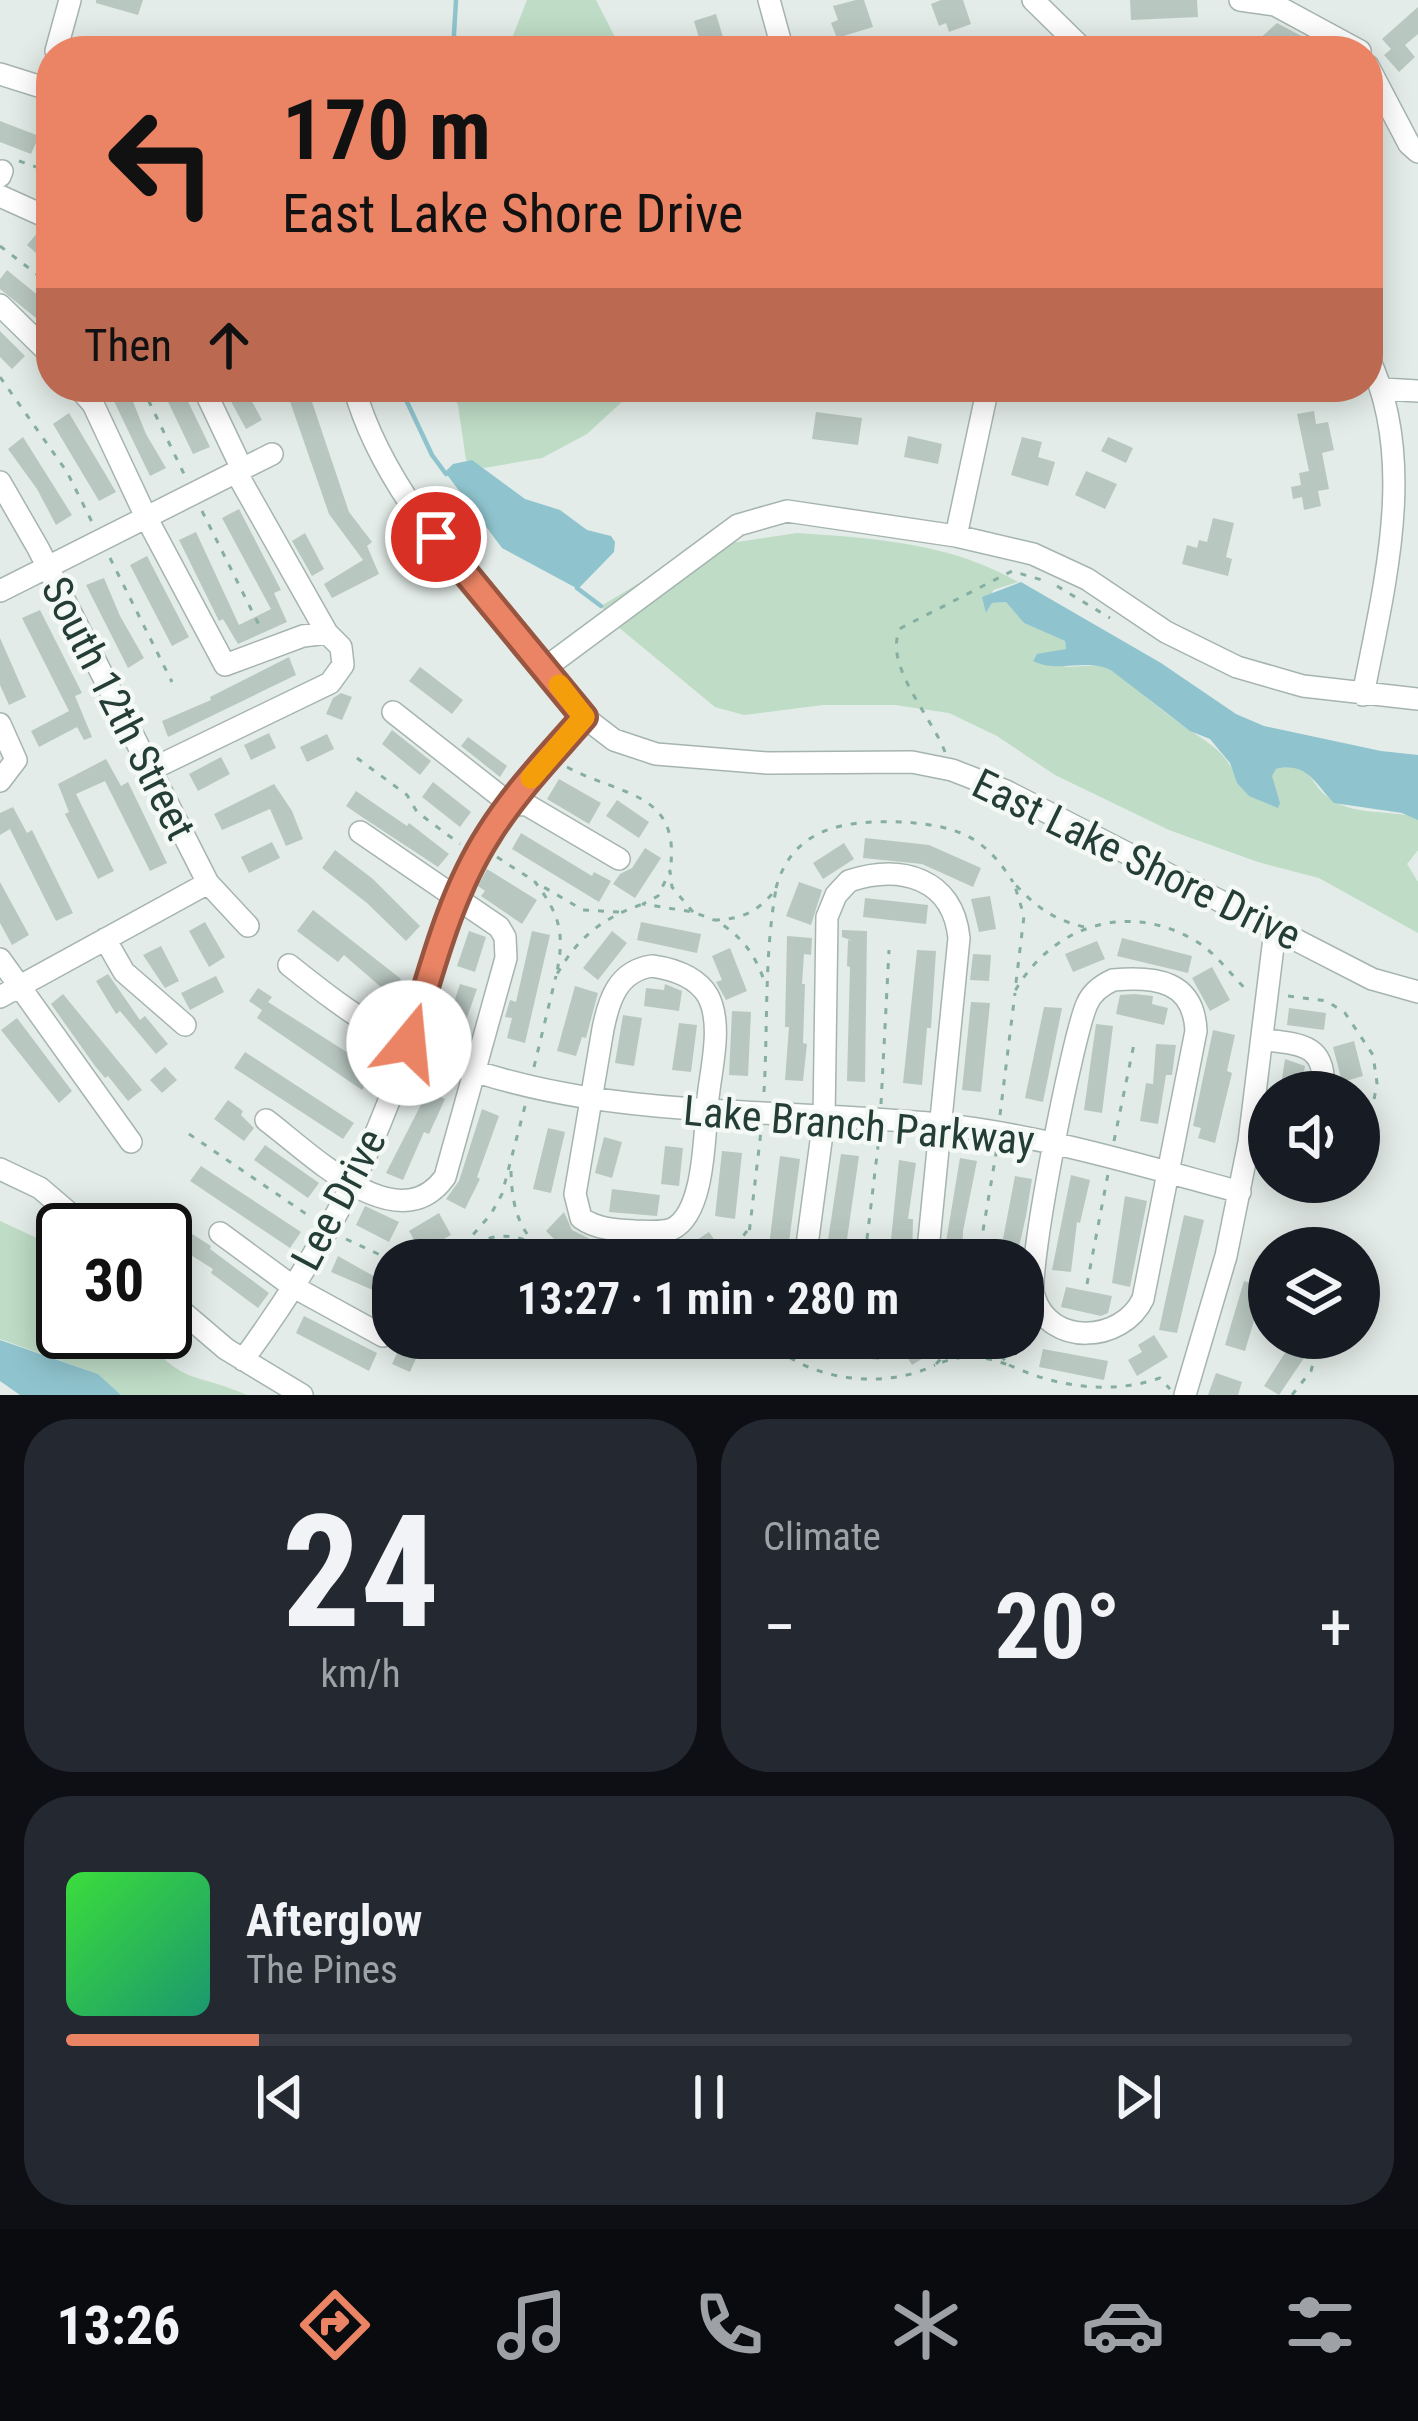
<!DOCTYPE html>
<html lang="en">
<head>
<meta charset="utf-8">
<style>
	body { margin:0; font-family:"Roboto Condensed",sans-serif; background:#242831; color:#f1f3f6; height:100vh; display:flex; flex-direction:column; font-size:45px; white-space:nowrap }
	* { box-sizing:border-box; margin:0 }
	p { font-size:39px; color:#9ea1a6 }
	.icon { flex:none; width:66px; height:66px; fill:none; stroke:currentColor; stroke-width:2; stroke-linecap:round; stroke-linejoin:round }
	.map { position:relative; height:1395px; overflow:hidden }
	.drawer { display:flex; flex-direction:column; gap:24px; padding:24px; background:#0d0f14; flex:1 }
	.drawer>* { flex:none }
	.banner { position:absolute; left:36px; top:36px; width:1347px; height:366px; border-radius:48px; box-shadow:0 6px 30px #0003; background:#ea8464; color:#111; overflow:hidden }
	.fabs { position:absolute; left:1248px; top:1071px; display:grid; gap:24px }
	.fabs a { display:grid; place-items:center; width:132px; height:132px; border-radius:50%; background:#171b24; box-shadow:0 6px 30px #0003; font-size:60px }
	.speed { position:absolute; left:36px; top:1203px; display:flex; gap:24px; font-size:60px; font-weight:700; text-align:center }
	.speed>* { display:grid; place-content:center; width:156px; height:156px; border-radius:50%; background:#171b24; box-shadow:0 6px 30px #0003; line-height:1 }
	.speed .limit { border:6px solid #111; border-radius:18px; background:#fff; color:#111 }
	.pin { position:absolute; display:grid; place-items:center; width:102px; height:102px; color:#fff; margin:-51px; border:6px solid #fff; border-radius:50%; box-shadow:0 3px 12px #0007 }
	.me { position:absolute; width:132px; margin:-66px; rotate:17deg; stroke-linejoin:round; filter:drop-shadow(0 0 9px #0008) }
	.turn { display:flex; align-items:center; gap:42px; height:252px; padding:0 48px; font-size:54px }
	.turn .icon { width:156px; height:156px; stroke-width:2.5 }
	.turn b { display:block; font-size:84px; line-height:102px }
	.then { display:flex; align-items:center; height:114px; padding:0 48px; background:#0003; gap:24px; font-size:45px }
	.big { font-size:90px; font-weight:700; line-height:1.1 }
	.drawer .widget { flex:1; display:flex; flex-direction:column; justify-content:center; gap:18px; min-width:0; padding:0 42px; border-radius:48px; background:#242831 }
	.drawer .dial { align-items:center; gap:0 }
	.dial b { font-size:156px; line-height:1 }
	.song { display:flex; align-items:center; gap:36px }
	.cover { width:144px; height:144px; border-radius:18px; background:linear-gradient(135deg,hsl(120 70% 55%),hsl(160 70% 35%)) }
	.played { height:12px; border-radius:6px; background:linear-gradient(90deg,#ea8464 15%,#363941 15%) }
	.keys { display:flex; justify-content:space-around; direction:ltr }
	.heat { display:flex; justify-content:space-between; align-items:center; font-size:66px; direction:ltr }
	.drawer .tiles { flex:1; display:grid; gap:24px; grid-template-columns:1fr 1fr }
	.widget:last-child { grid-column:span 2 }
	.trip { position:absolute; left:372px; top:1239px; width:672px; height:120px; border-radius:48px; background:#171b24; box-shadow:0 6px 30px #0003; font-weight:700; line-height:120px; text-align:center }
	.tab-bar { display:flex; height:192px; justify-content:space-around; align-items:center; background:#090b0e; color:#9ea1a6 }
	.tab-bar .icon { width:84px; height:84px }
	.tab-bar .current { color:#ea8464 }
	.tab-bar b { font-size:54px; color:#f1f3f6 }
	.map>svg:first-child { display:block }
</style>
</head>
<body>
<div class="map">
<svg width="1418" height="1395" viewBox="0 0 1418 1395">
	<rect width="100%" height="100%" fill="#e3ece8"/>
	<path fill="#bedcc6" d="M527 0H596L622 51H507Z
		M449 387H638L587 434 542 458 484 468 466 460 458 405Z
		M797 533C873 538 951 543 1018 582L993 590 987 612 992 603 1006 602 1024 623 1065 641 1066 649 1033 658 1067 667 1103 665 1112 671C1138 689 1162 712 1188 729 1211 745 1229 753 1237 783L1280 803 1271 776 1276 769C1314 761 1306 781 1329 798 1351 815 1388 811 1414 816L1418 820V850L1407 864 1418 882V933L1319 878 1258 862 1169 830 1055 775 997 736 949 713 895 705H823L744 715 715 707 617 626 601 606 671 564 724 544Z
		M0 1221 63 1250V1332H142C180 1386 195 1372 247 1395H121L98 1374 0 1339Z"/>
	<path fill="#8fc4ce" d="M472 460 525 499 560 510 587 530 611 536 615 542 614 552 578 589 502 548 445 472 453 464Z
		M1021 582 1161 663 1236 714 1264 726 1381 751 1418 755V820L1402 813 1334 803C1314 783 1308 762 1276 769L1272 776 1280 803 1278 808 1249 796 1237 783 1230 763 1210 739 1190 731 1112 671C1088 657 1059 674 1033 661L1037 654 1066 649 1065 641 1024 623 1006 602 992 603 986 613 982 597Z
		M0 1340 98 1374 121 1395H20L0 1381Z"/>
	<g fill="none" stroke-linecap="round" stroke-linejoin="round">
		<path stroke="#8fc4ce" stroke-width="4.5" d="M453 51 456 0
			M400 387 432 455 446 474
			M577 588 601 606"/>
	</g>
	<path fill="#b9c7c1" d="M96 0H143L138 15 96 3Z
		M856 0H864L873 27 837 38 831 23 838 20 833 6Z
		M941 0H963L971 24 949 32 946 23 939 26 931 4Z
		M1130 0H1197L1198 17 1131 20Z
		M1418 7V34L1405 45 1415 57 1399 72 1384 55 1391 49 1382 39Z
		M716 14 723 37 701 45 694 21Z
		M1277 23 1307 39 1317 51H1291L1285 43 1276 51H1246Z
		M0 121 39 136 31 154 0 142Z
		M39 231 51 241V249L43 259 27 245Z
		M7 270 51 306V330L0 289V279Z
		M0 331 25 356 12 369 0 357Z
		M127 387 146 434 166 468 150 476 110 393Z
		M161 387H181L210 447 193 454Z
		M244 387 262 420 246 429 227 394Z
		M285 387H307L349 512 372 542 367 546 379 574 332 598 324 584 363 560 329 514Z
		M1314 411 1316 424 1328 422 1334 450 1322 453 1329 489 1318 491 1321 506 1304 510 1302 497 1293 499 1291 487 1301 485 1299 473 1309 471 1297 414Z
		M816 412 862 418 858 445 812 439Z
		M69 413 116 492 99 501 53 424Z
		M908 436 942 444 938 464 904 457Z
		M23 437 72 515 56 525 37 489 8 449Z
		M1022 437 1042 442 1038 457 1055 462 1048 486 1011 475Z
		M1108 437 1133 448 1126 463 1101 451Z
		M1086 471 1117 484 1105 509 1075 495Z
		M239 509 281 590 274 593 287 622 238 644 223 619 219 621 179 540 196 532 239 625 271 609 222 518Z
		M1213 518 1234 523 1226 557 1232 559 1228 576 1182 564 1187 545 1197 548 1199 540 1207 542Z
		M305 533 324 569 312 576 292 541Z
		M147 556 189 637 172 646 130 565Z
		M104 578 120 616 144 658 128 668 86 585Z
		M40 610 82 693 75 696 92 737 84 740 77 727 39 747 31 731 69 711 22 618Z
		M0 638 26 697 9 705 0 685Z
		M289 657 296 675 168 737 162 721 211 700 210 697Z
		M420 667 463 700 452 714 409 681Z
		M341 693 352 697 342 720 326 714 333 698Z
		M392 730 431 761 420 775 382 744Z
		M269 733 276 748 251 760 244 745Z
		M327 734 334 749 307 762 300 747Z
		M468 737 507 766 500 777 461 746Z
		M221 757 230 774 198 791 189 774Z
		M106 759 121 786 128 782 167 863 150 871 105 781 76 794 114 871 98 879 65 814 69 812 58 784Z
		M559 779 601 803 589 824 547 799Z
		M433 782 471 812 460 827 422 797Z
		M274 784 292 811 303 839 286 846 270 809 222 830 214 814Z
		M356 791 407 826 409 823 449 854 438 867 362 817 346 806Z
		M617 800 649 822 639 838 606 816Z
		M13 807 27 833 32 830 73 913 56 921 10 829 0 835V813Z
		M521 833 592 876 594 872 611 881 599 902 512 849Z
		M865 838 929 845 981 868 973 887 922 864 863 858Z
		M272 842 280 858 249 873 241 857Z
		M844 843 854 859 823 879 813 863Z
		M645 848 661 858 635 898 613 884 620 874 632 868Z
		M335 850 373 879 420 926 406 941 367 903 322 868Z
		M487 869 537 900 522 924 481 896 485 891 478 886Z
		M0 882 29 935 12 945 0 923Z
		M799 882 822 890 811 925 786 916Z
		M990 896 996 929 979 932 971 899Z
		M865 898 928 905 926 924 863 917Z
		M313 910 401 979 389 994 344 955 338 962 297 931Z
		M205 922 225 957 209 967 189 931Z
		M641 922 701 934 697 953 637 940Z
		M842 930 867 931 865 1082 847 1081 850 967 847 966 848 940 853 941 842 937Z
		M469 931 486 937 475 972 457 966Z
		M532 931 550 935 525 1043 507 1038 512 1018 505 1017 510 1000 516 1002Z
		M612 931 627 943 598 980 583 968Z
		M787 936 812 938 811 955 804 954 802 984H805L803 1043 807 1044 803 1081 785 1080 789 1027H785Z
		M1122 938 1192 956 1188 973 1117 956Z
		M1097 941 1105 959 1073 972 1065 954Z
		M161 946 179 981 165 988 143 955Z
		M730 948 747 991 726 1000 716 982 722 980 712 956Z
		M917 950 936 951 931 1028H927L922 1085 903 1083Z
		M973 954 991 955 989 981 970 980Z
		M1212 967 1230 1000 1210 1011 1192 978Z
		M108 974 140 1020 145 1016 168 1044 156 1054 120 1011 116 1014 96 981Z
		M216 976 224 992 190 1010 181 993Z
		M460 984 477 989 464 1026 448 1020Z
		M665 984 682 991 679 1011 644 1006 646 988 664 990Z
		M575 986 598 993 586 1038 582 1037 576 1056 557 1051Z
		M258 988 272 997 268 1002 375 1070 362 1090 257 1018 262 1010 249 1001Z
		M63 994 142 1090 128 1101 108 1076 105 1078 95 1066 51 1004Z
		M1134 994 1153 996 1152 1004 1168 1008 1164 1025 1116 1014 1120 995Z
		M971 1002 990 1003 981 1092 962 1090Z
		M1044 1007 1062 1008 1043 1102 1025 1098Z
		M1289 1008 1326 1013 1324 1030 1287 1025Z
		M732 1011 751 1012 748 1076 729 1075Z
		M623 1015 642 1018 634 1066 615 1063Z
		M17 1018 72 1091 59 1103 1 1030Z
		M679 1023 697 1025 691 1072 672 1070Z
		M1096 1024 1113 1026 1102 1113 1084 1110Z
		M1213 1030 1235 1035 1227 1071 1232 1073 1215 1143 1198 1138 1201 1128 1193 1126Z
		M1354 1041 1363 1076 1342 1082 1333 1047Z
		M1156 1044 1176 1045 1172 1075H1166L1158 1124 1140 1121 1146 1083 1153 1084Z
		M245 1052 354 1123 343 1139 234 1068Z
		M1285 1059 1305 1066 1301 1092H1280Z
		M165 1067 177 1080 162 1093 150 1080Z
		M428 1091 445 1099 429 1134 424 1132 403 1180 386 1173Z
		M228 1100 243 1111 241 1115 254 1128 244 1141 214 1119Z
		M482 1109 499 1116 477 1177 480 1179 465 1209 446 1199 459 1181Z
		M548 1128 565 1132 551 1193 533 1189Z
		M604 1137 622 1142 612 1178 595 1173Z
		M265 1145 319 1183 308 1198 254 1160Z
		M665 1146 683 1148 679 1186 661 1184Z
		M722 1151 742 1153 735 1219 715 1216Z
		M841 1154 859 1156 844 1260H825Z
		M780 1156 800 1159 787 1257 768 1254Z
		M960 1158 977 1161 963 1231 962 1260H943Z
		M899 1160 916 1163 908 1219H913L912 1260H889Z
		M201 1166 301 1232 290 1248 190 1181Z
		M1071 1175 1090 1180 1080 1223 1077 1222 1071 1272 1052 1270Z
		M1015 1176 1032 1179 1026 1216 1016 1260H999Z
		M612 1189 660 1195 657 1216 609 1212Z
		M1125 1196 1147 1201 1130 1287 1112 1283Z
		M365 1206 399 1222 389 1242 356 1225Z
		M564 1212 572 1230 592 1240 574 1259 546 1231Z
		M439 1213 451 1235 421 1252 409 1231Z
		M1184 1215 1204 1220 1177 1333 1159 1330Z
		M170 1220 211 1246 210 1249 269 1293 258 1308 211 1273 213 1269 165 1239Z
		M709 1232 720 1248 701 1260H666Z
		M604 1244 651 1246 649 1260H602Z
		M338 1256 393 1287V1310L372 1298 375 1291 331 1272Z
		M1244 1281 1264 1287 1245 1351 1225 1345Z
		M1066 1287 1112 1296 1108 1313 1101 1316 1061 1307Z
		M304 1316 377 1353 369 1371 296 1333Z
		M1154 1335 1168 1357 1137 1376 1128 1360 1142 1352 1138 1345Z
		M404 1338H425L410 1372 392 1364Z
		M776 1338H821L865 1345 866 1338H882L879 1360 806 1352 779 1345Z
		M917 1338H955L912 1365 901 1347Z
		M1288 1348 1304 1358 1279 1395 1264 1386Z
		M1043 1349 1108 1361 1104 1380 1039 1367Z
		M1216 1373 1242 1382 1238 1395H1208Z"/>
	<g fill="none" stroke-linecap="round" stroke-linejoin="round">
		<g stroke="#a6b4af" stroke-width="24">
			<path id="minor" d="M769 0 783 51
				M1033 0 1085 51
				M1240 0 1275 5 1360 51
				M56 51 70 0
				M1368 66 1409 144 1418 152
				M0 74 51 90
				M0 176 2 171
				M0 196 51 219
				M0 305 51 355
				M78 387 93 404 146 517 225 665 303 636 327 633 341 647 343 665 330 683 148 771
				M203 387 242 469
				M354 387C387 509 506 619 584 717L614 740 656 754 767 763 912 762 952 770 1006 791 1372 979 1418 992
				M1384 389 1418 391
				M236 472 327 633
				M0 482 38 548 208 883 248 926
				M956 536 988 387
				M0 591 272 454
				M545 668 738 525 787 511 956 536 1033 554 1087 579 1166 632 1237 667 1303 686 1418 699
				M1363 695C1384 587 1418 459 1368 357
				M393 712 510 804 527 805 619 859
				M0 724 16 760 0 781
				M105 939 124 972 185 1025
				M0 959 131 1142
				M289 965C319 989 351 1014 385 1033 554 1125 754 1105 938 1124 1042 1135 1140 1165 1240 1192
				M652 966C673 969 697 977 708 996 723 1024 711 1068 708 1098 704 1131 706 1213 672 1229 661 1233 646 1231 635 1231 616 1230 596 1229 581 1218L575 1194 603 1029C609 999 618 971 652 966Z
				M1113 980C1156 976 1194 981 1196 1031L1143 1299C1122 1343 1049 1347 1034 1296 1026 1272 1073 1034 1087 1004 1092 992 1102 985 1113 980Z
				M0 997 208 883
				M1265 1040C1304 1044 1327 1046 1323 1092
				M266 1120C309 1152 398 1243 445 1177L506 958 505 937 499 927 360 832
				M0 1169 40 1188 89 1230
				M220 1233 292 1286 383 1336
				M805 1260 824 1119 827 917 836 895 849 881C901 864 953 878 959 938L927 1260
				M165 1297 226 1349 302 1395
				M243 1360C306 1274 362 1179 397 1079 422 1008 437 930 473 863 501 808 544 763 584 717
				M1185 1395 1226 1256 1249 1142 1275 930"/>
		</g>
		<path stroke="#86aea1" stroke-width="3" stroke-dasharray="6 9" stroke-linecap="butt" d="M19 161 51 172
			M0 246 51 285
			M0 377 67 472 92 522
			M142 387 185 476
			M202 511 262 631
			M110 558 172 682
			M1057 586 1110 618
			M945 752C932 717 881 662 901 628L1012 571 1045 581
			M357 758 407 795 417 812 460 844
			M567 767C620 796 682 791 670 871
			M497 857 534 881
			M776 888C793 825 849 820 904 822 928 824 955 827 976 841 992 852 1003 866 1013 882
			M619 912 583 910 535 882C561 916 565 935 556 976 577 938 602 918 643 904
			M693 912 672 887 670 871 658 896 643 904 693 912 714 920
			M1084 927C1052 919 1036 907 1014 883L1024 916 1015 991C1052 926 1127 901 1194 940 1217 953 1230 975 1249 992
			M1288 996 1327 1001 1345 1013 1373 1055 1377 1083 1364 1156H1359
			M534 1067 556 976
			M764 1092C768 1024 764 957 776 889 759 911 743 919 715 920 742 936 755 954 765 983
			M881 1104 889 950
			M525 1106 502 1194 491 1214 459 1251C486 1237 502 1231 531 1242
			M1000 1115 1015 993
			M189 1134 312 1218
			M1114 1141 1134 1044
			M511 1171C512 1211 520 1236 554 1260
			M346 1239 393 1261
			M867 1239 879 1138
			M442 1260 458 1252
			M726 1260 749 1228
			M746 1260 761 1131
			M978 1260 997 1148
			M1087 1284 1108 1174
			M767 1338C805 1382 886 1390 935 1365
			M961 1338 935 1365C964 1353 980 1355 1009 1365L985 1338
			M1009 1365C1056 1387 1111 1395 1160 1378L1170 1389
			M1292 1395 1311 1371 1320 1338"/>
		<use href="#minor" stroke="#fff" stroke-width="21"/>
	</g>
	<g fill="none" stroke-linecap="round" stroke-linejoin="round">
		<g stroke="#985641" stroke-width="30">
			<path id="route" d="M409 1043C431 973 449 896 489 834 516 791 551 755 584 717L436 537"/>
		</g>
		<use href="#route" stroke="#ea8464" stroke-width="21"/>
		<path stroke="#f59e0b" stroke-width="21" d="M531 778 584 717 559 685"/>
	</g>
	<g text-anchor="middle" stroke-width="9" stroke-linejoin="round" paint-order="stroke">
		<g font-size="42" fill="#243d36" stroke="#f4f9f6">
			<text transform="translate(119 708) rotate(63)" y="15">South 12th Street</text>
			<text transform="translate(1137 859) rotate(26)" y="15">East Lake Shore Drive</text>
			<text transform="translate(859 1125) rotate(5)" y="15">Lake Branch Parkway</text>
			<text transform="translate(338 1199) rotate(-62)" y="15">Lee Drive</text>
		</g>
	</g>
</svg>
<div class="fabs">
<a><svg class="icon" aria-label="sound" viewBox="0 0 24 24"><path d="M4 9h4l5-4v14l-5-4H4zM17 9q2 3 0 6"/></svg></a>
<a><svg class="icon" aria-label="layers" viewBox="0 0 24 24"><path d="M12 4l9 5-9 5-9-5zM3 14l9 5 9-5"/></svg></a>
</div>
<div class="speed"><div class="limit">30</div></div>
<div class="pin" style="left:436px;top:537px;background:#d93025"><svg class="icon" aria-label="arrive" viewBox="0 0 24 24"><path d="M6 21V4h12l-3 4 3 4H6"/></svg></div>
<svg class="me" style="left:409px;top:1043px" viewBox="-20 -20 40 40"><circle r="19" fill="#fff"/><path d="M0-13L10 11 0 6-10 11z" fill="#ea8464"/></svg>
<div class="trip">13:27 · 1 min · 280 m</div>
<div class="banner">
<div class="turn"><svg class="icon" aria-label="left" viewBox="0 0 24 24"><path d="M17 20v-9H6M10 6l-5 5 5 5"/></svg><div><b>170 m</b>East Lake Shore Drive</div></div>
<div class="then">Then<svg class="icon" aria-label="ahead" viewBox="0 0 24 24"><path d="M12 20V5M6 11l6-6 6 6"/></svg></div>
</div>
</div>
<section class="drawer">
<div class="tiles">
<div class="widget dial"><b>24</b><p>km/h</p></div>
<div class="widget"><p>Climate</p>
<div class="heat"><a>−</a><b class="big">20°</b><a>+</a></div>
</div>
<div class="widget">
<div class="song"><i class="cover"></i><div><b>Afterglow</b><p>The Pines</p></div></div>
<div class="played"></div>
<div class="keys"><svg class="icon" aria-label="previous" viewBox="0 0 24 24"><path d="M18 5L8 12l10 7zM5 5v14"/></svg><svg class="icon" aria-label="pause" viewBox="0 0 24 24"><path d="M8 5v14M16 5v14"/></svg><svg class="icon" aria-label="next" viewBox="0 0 24 24"><path d="M6 5l10 7-10 7zM19 5v14"/></svg></div>
</div>
</div>
</section>
<nav class="tab-bar">
<b>13:26</b>
<svg class="icon current" aria-label="directions" viewBox="0 0 24 24"><path d="M12 3l9 9-9 9-9-9zM9 14v-3h6M13 9l2 2-2 2"/></svg>
<svg class="icon" aria-label="music" viewBox="0 0 24 24"><path d="M9 18V5l10-2v13"/><circle cx="6" cy="18" r="3"/><circle cx="16" cy="16" r="3"/></svg>
<svg class="icon" aria-label="phone" viewBox="0 0 24 24"><path d="M5 4h4l2 5-3 2q2 4 5 5l2-3 5 2v4C11 20 4 13 5 4z"/></svg>
<svg class="icon" aria-label="climate" viewBox="0 0 24 24"><path d="M12 3v18M4 7l16 10M4 17L20 7"/></svg>
<svg class="icon" aria-label="car" viewBox="0 0 24 24"><path d="M5 17H2v-5l4-1 3-4h7l3 4 3 1v5h-3M9 17h6M6 11h13"/><circle cx="7" cy="17" r="2"/><circle cx="17" cy="17" r="2"/></svg>
<svg class="icon" aria-label="filters" viewBox="0 0 24 24"><path d="M4 7h16M4 17h16"/><circle cx="9" cy="7" r="2"/><circle cx="15" cy="17" r="2"/></svg>
</nav>
</body>
</html>
